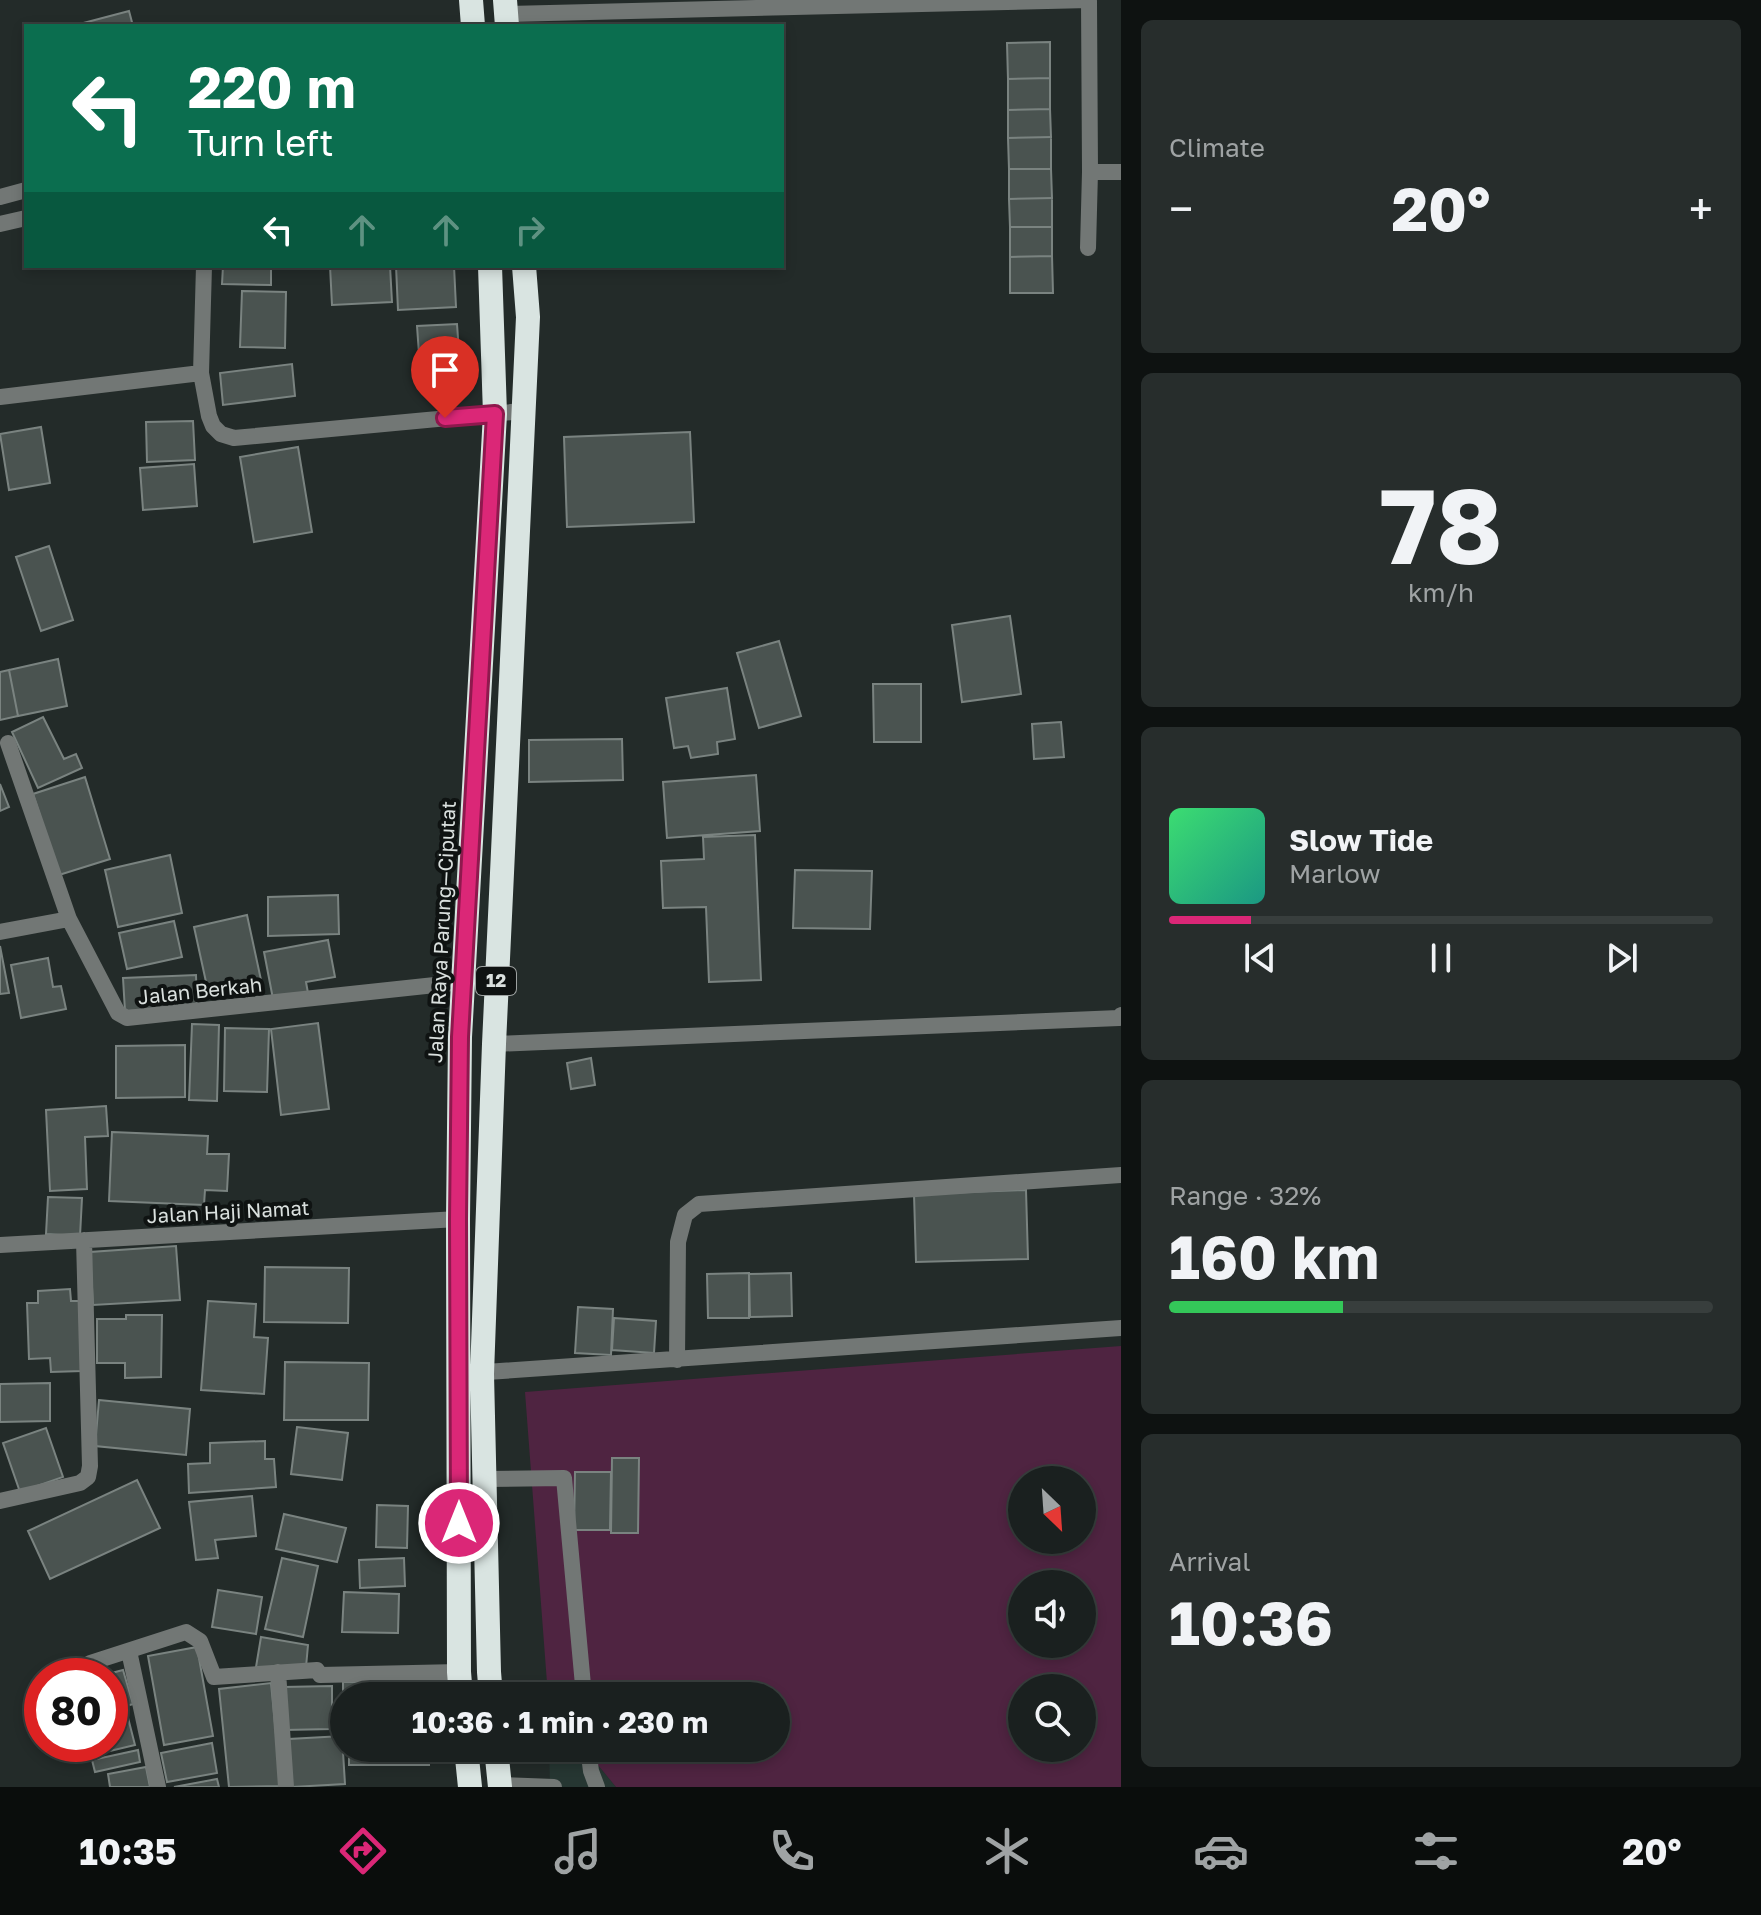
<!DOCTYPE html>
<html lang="en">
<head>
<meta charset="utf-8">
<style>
	body { margin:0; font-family:"Golos Text",sans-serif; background:#272d2c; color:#f1f3f6; height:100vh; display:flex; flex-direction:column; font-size:30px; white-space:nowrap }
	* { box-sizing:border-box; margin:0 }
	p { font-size:26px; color:#9fa3a4 }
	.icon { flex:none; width:44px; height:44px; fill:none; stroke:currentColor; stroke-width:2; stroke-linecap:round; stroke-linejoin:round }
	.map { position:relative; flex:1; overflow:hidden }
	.drawer { display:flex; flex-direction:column; gap:20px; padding:20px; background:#0e1211; width:640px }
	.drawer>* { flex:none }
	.guide { position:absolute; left:24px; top:24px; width:760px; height:244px; border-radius:0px; box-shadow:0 4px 12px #0003,0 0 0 2px #383e3d; background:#0b6e4f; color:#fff; overflow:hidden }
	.needle { width:52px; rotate:155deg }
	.fabs { position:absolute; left:1008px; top:1466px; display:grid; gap:16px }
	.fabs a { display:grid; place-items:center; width:88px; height:88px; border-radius:50%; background:#1a201f; box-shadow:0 4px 12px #0003,0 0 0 2px #383e3d; font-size:40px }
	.speed { position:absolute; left:24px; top:1658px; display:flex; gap:16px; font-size:40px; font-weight:700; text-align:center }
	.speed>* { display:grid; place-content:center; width:104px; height:104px; border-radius:50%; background:#1a201f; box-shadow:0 4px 12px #0003,0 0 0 2px #383e3d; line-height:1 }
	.speed .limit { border:12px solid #d22; background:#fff; color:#111 }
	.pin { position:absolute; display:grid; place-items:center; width:68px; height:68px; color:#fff; margin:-82px -34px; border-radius:50% 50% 50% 0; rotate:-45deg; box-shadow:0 0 8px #0007 }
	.pin .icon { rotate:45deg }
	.me { position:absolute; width:88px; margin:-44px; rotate:0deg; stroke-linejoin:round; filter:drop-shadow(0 0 6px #0008) }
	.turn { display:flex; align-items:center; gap:28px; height:168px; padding:0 32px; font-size:36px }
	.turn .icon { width:104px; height:104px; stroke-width:2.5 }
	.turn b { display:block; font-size:56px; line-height:68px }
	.lanes { display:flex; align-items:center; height:76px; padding:0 32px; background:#0003; justify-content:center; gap:40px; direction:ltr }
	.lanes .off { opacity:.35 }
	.big { font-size:60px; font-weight:700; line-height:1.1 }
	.drawer .card { flex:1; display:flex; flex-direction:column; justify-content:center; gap:12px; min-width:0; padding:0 28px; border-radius:12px; background:#272d2c }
	.drawer .dial { align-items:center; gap:0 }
	.dial b { font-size:104px; line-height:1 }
	.song { display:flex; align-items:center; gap:24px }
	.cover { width:96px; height:96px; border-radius:12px; background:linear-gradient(135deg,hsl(140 70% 55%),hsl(170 70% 35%)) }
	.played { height:8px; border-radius:4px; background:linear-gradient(90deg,#db2777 15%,#383e3d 15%) }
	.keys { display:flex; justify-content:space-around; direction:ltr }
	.heat { display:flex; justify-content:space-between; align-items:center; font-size:44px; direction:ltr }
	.charge { height:12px; border-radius:6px; background:linear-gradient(90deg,#34c759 32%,#383e3d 0) }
	.trip { position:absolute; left:330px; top:1682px; width:460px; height:80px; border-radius:40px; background:#1a201f; box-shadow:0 4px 12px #0003,0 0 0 2px #383e3d; font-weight:700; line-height:80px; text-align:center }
	.dock { display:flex; height:128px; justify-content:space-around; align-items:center; background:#0a0d0c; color:#9fa3a4 }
	.dock .icon { width:56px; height:56px }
	.dock .selected { color:#db2777 }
	.dock b { font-size:36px; color:#f1f3f6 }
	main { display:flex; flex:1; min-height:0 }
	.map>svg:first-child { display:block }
</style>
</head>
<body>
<main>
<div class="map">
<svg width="1121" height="1787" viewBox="0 0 1121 1787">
	<rect width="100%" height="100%" fill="#232b29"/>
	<path fill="#263632" d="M549 1748H584L616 1787H550Z"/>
	<path fill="#4f2441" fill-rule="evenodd" d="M1121 1346V1787H616L584 1748H776V1696H548L525 1392ZM1022 1480H1082V1540H1022ZM1022 1584H1082V1644H1022ZM1022 1688H1082V1748H1022Z"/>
	<path fill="#4a5350" stroke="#7a8380" stroke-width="2" d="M129 11 133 26H72Z
		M1050 42V78L1008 79 1007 43Z
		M1050 78V109L1008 110V79Z
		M1050 109 1051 137 1008 138V110Z
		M1051 137V169H1009L1008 138Z
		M1009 169H1051L1052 198 1009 199Z
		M1052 198V227H1010L1009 199Z
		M1010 227H1052V256L1010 257Z
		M1052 256 1053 293H1010V257Z
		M223 266H271V285L222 284Z
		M330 266H390L392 302 332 305Z
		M396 266H454L456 307 398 310Z
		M242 291 286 292 285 348 240 347Z
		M457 324 459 352 419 354 417 326Z
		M292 364 295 396 223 405 220 373Z
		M193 421 195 460 147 462 146 422Z
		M41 427 50 483 9 490 0 434Z
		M690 432 694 522 567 527 564 437Z
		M298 447 312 532 254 542 240 457Z
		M194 464 197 506 143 510 140 468Z
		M49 546 73 620 41 631 16 557Z
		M1010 616 1021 694 962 702 952 625Z
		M779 641 801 716 759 728 737 653Z
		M58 659 67 706 18 716 9 670Z
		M9 670 18 716 0 720V672Z
		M873 684H921V742H874Z
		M727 688 735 739 717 742 718 754 691 758 688 746 674 748 666 698Z
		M43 717 64 759 76 754 82 768 38 788 12 732Z
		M1061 722 1064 757 1034 759 1032 724Z
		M622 739 623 780 529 782V740Z
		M756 775 760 831 667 838 663 782Z
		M85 777 110 859 59 875 33 794Z
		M0 784 9 807 0 811Z
		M755 835 761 980 709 982 706 907 663 908 661 861 704 859 703 837Z
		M170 855 182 913 118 927 105 870Z
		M795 870 872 871 870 929 793 928Z
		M338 895 339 934 268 936V897Z
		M247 915 261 980 208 991 194 927Z
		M174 921 182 957 127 969 119 933Z
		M328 940 335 977 306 982 308 993 273 999 264 952Z
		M0 946 9 993 0 994Z
		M48 958 53 987 61 986 66 1009 21 1018 11 965Z
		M196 975 197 1008 125 1011 123 978Z
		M318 1023 329 1109 281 1115 271 1029Z
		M192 1024 219 1025 217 1101 189 1100Z
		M225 1028 269 1029 267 1092 224 1091Z
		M185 1045V1097L116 1098V1046Z
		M591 1058 595 1085 571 1089 567 1063Z
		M106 1106 108 1136 85 1137 87 1189 50 1191 46 1110Z
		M112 1132 208 1136 207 1154H229L227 1191 205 1190 204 1205 109 1201Z
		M1026 1190 1028 1259 916 1262 914 1194Z
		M48 1197 82 1198 80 1236 46 1234Z
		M176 1246 180 1300 93 1305 90 1252Z
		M265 1267 349 1268 348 1323 264 1322Z
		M749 1273V1318H708L707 1274Z
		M791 1273 792 1316 750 1317 749 1274Z
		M70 1289 71 1301H79L82 1371 51 1372 50 1358 29 1359 27 1303H38V1291Z
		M208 1301 256 1304 254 1337 268 1338 264 1394 201 1390Z
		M578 1307 613 1309 611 1355 575 1353Z
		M126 1315H162L161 1377 125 1378V1363H97V1319H126Z
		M614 1318 656 1321 654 1353 612 1350Z
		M285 1362 369 1363 368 1420H284Z
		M50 1383V1421L0 1422V1384Z
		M99 1400 190 1409 186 1455 95 1446Z
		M297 1427 348 1433 342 1480 291 1474Z
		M46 1428 63 1477 20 1492 3 1443Z
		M265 1441V1459H274L276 1487 189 1493 188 1464 210 1463V1443Z
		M612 1458H639L638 1533H611Z
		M575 1472H611L610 1530H574Z
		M137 1480 160 1528 50 1579 28 1531Z
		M252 1496 256 1536 215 1540 218 1558 196 1560 189 1502Z
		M377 1505 408 1506 407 1548 376 1547Z
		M284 1514 346 1528 337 1562 276 1549Z
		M282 1558 318 1566 303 1637 265 1629Z
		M404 1558 405 1586 360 1588 359 1560Z
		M218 1590 262 1597 256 1634 212 1627Z
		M344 1592 399 1594 398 1633 342 1632Z
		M261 1637 308 1645 306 1667H256Z
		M197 1647 213 1736 164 1745 148 1656Z
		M123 1670 133 1704 110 1711V1676H100Z
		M343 1682H422V1696H344L343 1716Z
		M271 1683 281 1786 229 1787 219 1689Z
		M332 1686V1729L284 1730 283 1687Z
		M126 1710 135 1745 93 1755 91 1744H110V1714Z
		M342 1736 345 1784 292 1787 289 1739Z
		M212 1743 217 1773 167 1782 161 1753Z
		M349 1748H429V1765H349Z
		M138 1750 140 1762 95 1772 92 1760Z
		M146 1767 150 1787H110L108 1774Z
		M217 1779 219 1787H174Z"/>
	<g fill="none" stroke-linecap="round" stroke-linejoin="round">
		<path stroke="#727775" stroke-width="16" d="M485 1479 564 1478 584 1696
			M588 1748 591 1771 597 1787
			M500 1785 554 1787"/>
		<path stroke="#727775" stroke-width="16" d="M1089 1 1090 172H1121
			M506 14 1089 0
			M0 197 26 190
			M0 224 26 218
			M1088 248 1090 172
			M204 266 201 373 209 416 213 426 221 434 234 438 523 411
			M0 397 201 373
			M8 743 69 919
			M0 932 69 919 118 1013 127 1018 463 982
			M494 1044 1119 1018 1121 1015
			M0 1245 458 1219
			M677 1360 678 1242 685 1215 699 1204 1121 1175
			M472 1373 1121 1328
			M0 1501 80 1483 88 1477 90 1466 84 1240
			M129 1651 158 1787
			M90 1663 186 1632 200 1641 214 1677 317 1670 320 1675 459 1672
			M278 1672 286 1787"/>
		<path stroke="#d9e4e1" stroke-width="24" d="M471 0 473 26
			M505 0 507 26
			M461 1696 459 1672 458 1219 460 1037 495 414 490 266
			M491 1696 489 1672 482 1374 494 1044 528 317 524 266
			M466 1748 470 1787
			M496 1748 500 1787"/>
	</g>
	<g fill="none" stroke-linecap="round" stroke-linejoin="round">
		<g stroke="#8e194d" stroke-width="20">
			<path id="route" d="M445 418 495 414 460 1037 458 1219 459 1523"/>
		</g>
		<use href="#route" stroke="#db2777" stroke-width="14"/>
	</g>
	<g text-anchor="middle" stroke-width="8" stroke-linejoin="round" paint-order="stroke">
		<rect fill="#0f1312" stroke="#9da2a1" stroke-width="2" x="476" y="967" width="40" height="28" rx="6"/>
		<g font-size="18" font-weight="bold" fill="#dae0de">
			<text x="496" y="987">12</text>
		</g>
		<g font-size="20" fill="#dae0de" stroke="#0f1312">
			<text transform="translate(442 932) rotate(-87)" y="7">Jalan Raya Parung—Ciputat</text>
			<text transform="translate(200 991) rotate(-6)" y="7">Jalan Berkah</text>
			<text transform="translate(228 1212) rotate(-3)" y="7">Jalan Haji Namat</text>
		</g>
	</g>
</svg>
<div class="fabs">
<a><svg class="needle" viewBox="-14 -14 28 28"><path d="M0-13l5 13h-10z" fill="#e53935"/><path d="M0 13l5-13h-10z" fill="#9fa3a4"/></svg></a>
<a><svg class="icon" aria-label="sound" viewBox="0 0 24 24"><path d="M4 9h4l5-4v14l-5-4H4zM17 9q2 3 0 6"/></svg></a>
<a><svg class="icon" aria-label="search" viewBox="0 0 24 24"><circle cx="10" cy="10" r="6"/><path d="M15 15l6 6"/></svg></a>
</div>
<div class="speed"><div class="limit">80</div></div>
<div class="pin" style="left:445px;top:418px;background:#d93025"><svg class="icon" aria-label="arrive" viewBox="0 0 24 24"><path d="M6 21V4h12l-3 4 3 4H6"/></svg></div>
<svg class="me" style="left:459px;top:1523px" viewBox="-20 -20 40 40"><circle r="17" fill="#db2777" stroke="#fff" stroke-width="3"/><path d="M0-11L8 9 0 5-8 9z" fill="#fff"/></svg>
<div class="trip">10:36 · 1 min · 230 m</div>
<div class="guide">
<div class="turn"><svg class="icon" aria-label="left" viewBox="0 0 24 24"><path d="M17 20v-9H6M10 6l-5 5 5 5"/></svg><div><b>220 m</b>Turn left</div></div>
<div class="lanes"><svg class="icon" aria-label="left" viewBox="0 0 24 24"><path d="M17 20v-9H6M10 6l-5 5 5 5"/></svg><svg class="icon off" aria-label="ahead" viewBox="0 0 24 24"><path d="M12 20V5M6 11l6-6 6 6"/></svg><svg class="icon off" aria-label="ahead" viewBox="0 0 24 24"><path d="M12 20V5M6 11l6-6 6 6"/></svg><svg class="icon off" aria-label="right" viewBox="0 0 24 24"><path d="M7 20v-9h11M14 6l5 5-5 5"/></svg></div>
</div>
</div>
<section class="drawer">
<div class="card"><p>Climate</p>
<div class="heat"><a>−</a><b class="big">20°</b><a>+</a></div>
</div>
<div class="card dial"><b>78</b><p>km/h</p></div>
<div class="card">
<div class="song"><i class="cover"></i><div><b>Slow Tide</b><p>Marlow</p></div></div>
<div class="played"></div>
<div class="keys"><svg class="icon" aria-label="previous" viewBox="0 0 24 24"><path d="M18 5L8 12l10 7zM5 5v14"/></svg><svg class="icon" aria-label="pause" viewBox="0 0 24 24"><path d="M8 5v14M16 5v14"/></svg><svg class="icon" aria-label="next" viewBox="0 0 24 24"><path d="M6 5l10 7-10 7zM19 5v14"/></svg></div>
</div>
<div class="card"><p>Range · 32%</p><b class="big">160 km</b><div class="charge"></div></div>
<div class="card"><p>Arrival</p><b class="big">10:36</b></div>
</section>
</main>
<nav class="dock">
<b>10:35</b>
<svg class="icon selected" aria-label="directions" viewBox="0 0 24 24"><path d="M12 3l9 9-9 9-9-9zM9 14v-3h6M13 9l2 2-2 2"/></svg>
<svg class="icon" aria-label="music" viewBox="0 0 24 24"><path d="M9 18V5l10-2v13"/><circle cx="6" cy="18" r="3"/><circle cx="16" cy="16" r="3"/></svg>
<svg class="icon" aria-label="phone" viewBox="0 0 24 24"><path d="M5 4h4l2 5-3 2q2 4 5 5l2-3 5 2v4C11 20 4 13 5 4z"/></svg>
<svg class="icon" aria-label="climate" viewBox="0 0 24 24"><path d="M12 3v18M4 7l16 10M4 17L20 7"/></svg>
<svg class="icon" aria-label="car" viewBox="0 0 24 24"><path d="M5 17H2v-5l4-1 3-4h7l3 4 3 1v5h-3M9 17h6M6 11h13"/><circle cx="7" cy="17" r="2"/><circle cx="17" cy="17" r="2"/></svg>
<svg class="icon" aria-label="filters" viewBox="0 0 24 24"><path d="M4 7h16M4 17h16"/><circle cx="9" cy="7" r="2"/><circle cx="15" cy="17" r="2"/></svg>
<b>20°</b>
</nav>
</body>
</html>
